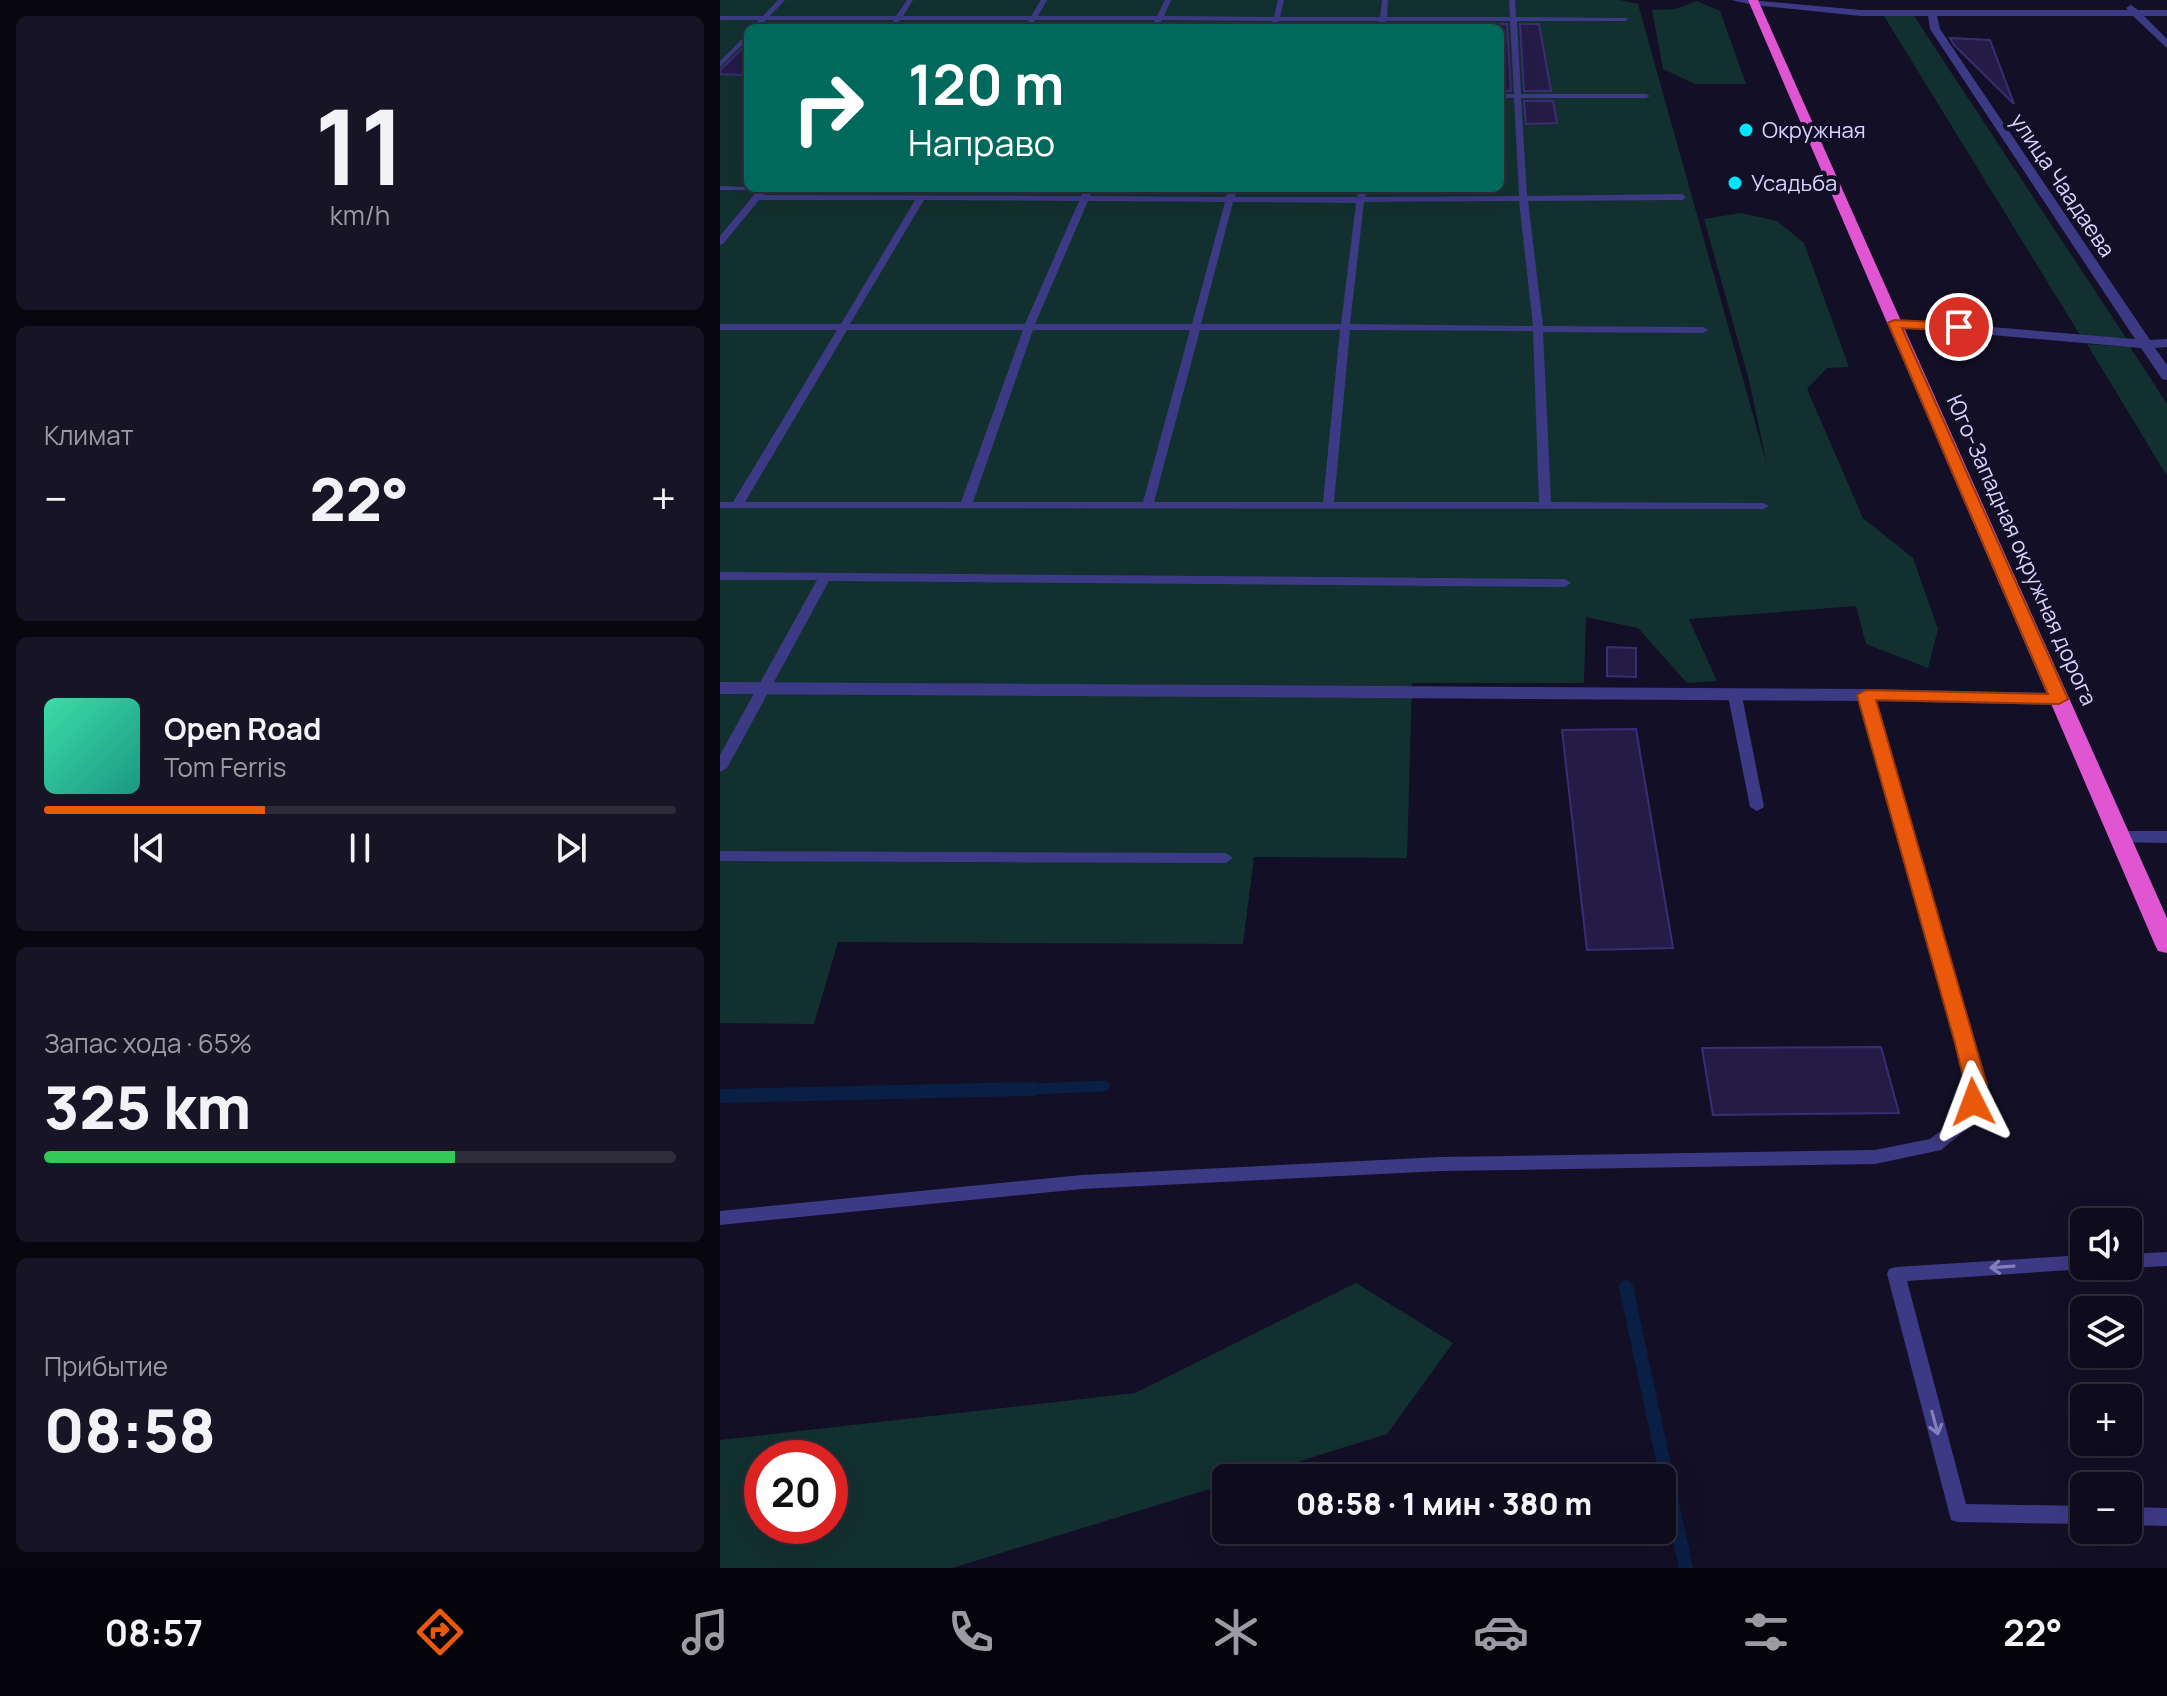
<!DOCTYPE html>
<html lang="ru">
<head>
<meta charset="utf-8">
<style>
	body { margin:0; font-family:Manrope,sans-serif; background:#171425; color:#f1f3f6; height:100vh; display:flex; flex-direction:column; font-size:30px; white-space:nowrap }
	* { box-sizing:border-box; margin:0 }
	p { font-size:26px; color:#9b9ba3 }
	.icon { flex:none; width:44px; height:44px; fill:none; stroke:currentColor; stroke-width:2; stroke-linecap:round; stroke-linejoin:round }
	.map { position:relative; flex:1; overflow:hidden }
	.panel { display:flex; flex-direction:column; gap:16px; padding:16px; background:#08060f; width:720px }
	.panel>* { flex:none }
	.hud { position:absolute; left:24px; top:24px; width:760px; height:168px; border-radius:12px; box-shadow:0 8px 32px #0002,0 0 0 2px #2e2b3b; background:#00695c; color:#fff; overflow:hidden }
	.fabs { position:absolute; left:1350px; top:1208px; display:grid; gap:16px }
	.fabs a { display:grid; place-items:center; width:72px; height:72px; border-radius:12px; background:#0e0b1c; box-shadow:0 8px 32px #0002,0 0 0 2px #2e2b3b; font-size:40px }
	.speed { position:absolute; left:24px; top:1440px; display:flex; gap:16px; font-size:40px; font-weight:700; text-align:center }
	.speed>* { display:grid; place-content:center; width:104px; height:104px; border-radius:50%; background:#0e0b1c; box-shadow:0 8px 32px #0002,0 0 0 2px #2e2b3b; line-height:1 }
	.speed .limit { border:12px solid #d22; background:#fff; color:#111 }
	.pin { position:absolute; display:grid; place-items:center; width:68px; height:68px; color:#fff; margin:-34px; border:4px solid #fff; border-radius:50%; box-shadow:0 2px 8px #0007 }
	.me { position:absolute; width:88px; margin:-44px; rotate:357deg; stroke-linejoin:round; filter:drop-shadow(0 0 6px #0008) }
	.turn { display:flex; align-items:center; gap:28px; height:168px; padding:0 32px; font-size:36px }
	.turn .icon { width:104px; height:104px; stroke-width:2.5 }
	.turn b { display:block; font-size:56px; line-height:68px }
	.big { font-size:60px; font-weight:800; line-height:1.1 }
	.panel .widget { flex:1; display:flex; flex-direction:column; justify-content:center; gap:12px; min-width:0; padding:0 28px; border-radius:12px; background:#171425 }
	.panel .dial { align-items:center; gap:0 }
	.dial b { font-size:104px; line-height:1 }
	.song { display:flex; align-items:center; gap:24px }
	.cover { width:96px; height:96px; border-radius:12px; background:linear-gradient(135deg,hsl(160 70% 55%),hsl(170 70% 35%)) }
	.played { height:8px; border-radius:4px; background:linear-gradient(90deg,#ea580c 35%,#2e2b3b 35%) }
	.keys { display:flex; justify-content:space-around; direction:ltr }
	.heat { display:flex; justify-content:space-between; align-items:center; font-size:44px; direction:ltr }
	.charge { height:12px; border-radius:6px; background:linear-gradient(90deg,#34c759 65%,#2e2b3b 0) }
	.trip { position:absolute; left:492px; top:1464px; width:464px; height:80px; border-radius:12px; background:#0e0b1c; box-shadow:0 8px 32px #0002,0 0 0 2px #2e2b3b; font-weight:800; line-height:80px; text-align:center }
	.tab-bar { display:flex; height:128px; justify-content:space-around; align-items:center; background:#06040b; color:#9b9ba3 }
	.tab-bar .icon { width:56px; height:56px }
	.tab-bar .selected { color:#ea580c }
	.tab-bar b { font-size:36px; color:#f1f3f6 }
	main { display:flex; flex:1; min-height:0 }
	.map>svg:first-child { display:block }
</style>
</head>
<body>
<main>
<section class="panel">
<div class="widget dial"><b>11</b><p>km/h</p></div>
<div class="widget"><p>Климат</p>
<div class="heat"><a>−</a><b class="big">22°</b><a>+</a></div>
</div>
<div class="widget">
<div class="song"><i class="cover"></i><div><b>Open Road</b><p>Tom Ferris</p></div></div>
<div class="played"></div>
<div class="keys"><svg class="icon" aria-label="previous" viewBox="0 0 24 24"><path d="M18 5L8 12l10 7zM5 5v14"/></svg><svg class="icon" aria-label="pause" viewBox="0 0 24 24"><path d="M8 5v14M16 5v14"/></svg><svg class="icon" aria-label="next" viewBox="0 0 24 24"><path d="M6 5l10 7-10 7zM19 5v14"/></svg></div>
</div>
<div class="widget"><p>Запас хода · 65%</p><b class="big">325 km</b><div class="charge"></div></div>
<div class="widget"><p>Прибытие</p><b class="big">08:58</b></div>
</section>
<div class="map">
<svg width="1447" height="1568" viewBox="0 0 1447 1568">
	<rect width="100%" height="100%" fill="#130f26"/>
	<path fill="#12302f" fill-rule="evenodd" d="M0 0H900L918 4 1047 465 1029 380 984 219 1021 213 1057 221 1084 243 1129 367 1107 368 1087 389 1143 518 1193 558 1218 629 1208 668 1146 644 1136 606 969 619 997 681 967 683 918 628 866 617 864 683H692L687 858 534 857 523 944 118 942 94 1024 0 1023ZM28 28H780V188H28Z
		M977 1 1000 11 1026 84H975L943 69 932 10 955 9Z
		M1164 16H1194L1406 338 1360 335Z
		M1367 344 1410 347 1447 404V476Z
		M636 1283 733 1343 667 1434 526 1478H506V1484L232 1568H0V1440L415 1393ZM110 1458V1526H42V1458Z"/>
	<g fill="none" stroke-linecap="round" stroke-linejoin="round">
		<path stroke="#0a1f44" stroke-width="11" d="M270 1091 384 1086"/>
		<path stroke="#0a1f44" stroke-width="14" d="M0 1096 314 1089
			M906 1287 966 1568"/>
	</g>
	<path fill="#241b47" stroke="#3b2d73" stroke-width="2" d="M780 24H787L791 91H780Z
		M800 24H819L831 91H804Z
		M1230 38 1270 40 1294 104 1234 45Z
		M28 43V70L22 75 0 74V70Z
		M804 101H833L837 123 806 124Z
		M887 647 916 648V677L887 676Z
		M916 729 953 948 867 950 842 730Z
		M1161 1047 1179 1113 993 1115 982 1048Z"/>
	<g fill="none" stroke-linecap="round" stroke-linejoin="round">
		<path fill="#3d3a85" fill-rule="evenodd" d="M58 0H65L50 16H176L187 0H193L183 16H311L321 0H327L318 16H437L445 0H451L444 16 554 17 558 0H564L560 17H660L662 0H668L667 17H790L789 0H795L796 17 908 18 906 21H797L801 94H926L930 96 926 98H801L807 196 962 194 966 197 962 200 808 201 823 326 983 327 988 330 983 333 823 332 831 502 1043 503 1049 506 1043 509 0 508V502H13L117 330H0V324H121L195 200H39L3 244 0 245V236L38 190H0V186L49 188 44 195 361 196 365 188H373L370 196 506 197 509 188H517L515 197H637L638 188H646L645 197 799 196 794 98H780V94H794L790 21H666L665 28H659V21H559L557 28H551L552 21 442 20 437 26 434 24 435 20H315L310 26 307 24 309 20H180L175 28H169L174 20H46L39 28H32L39 20H0V16H43ZM204 200 359 201 305 324H130ZM368 201 505 202 472 324H315ZM799 201 813 326 630 324 644 202ZM513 202 636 203 621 324H481ZM127 330H303L241 502H25ZM313 330H470L423 502H253ZM480 330H620L603 502H434ZM630 330 813 331 819 502H614Z
			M28 33V39L0 67V61Z
			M0 572 845 579 851 583 845 587 109 581 7 768 0 772V755L97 580H0Z
			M1146 691 1153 695 1264 1085 1255 1122 1221 1150 1155 1164 721 1171 362 1189 0 1225V1211L362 1175 721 1157 1155 1150 1210 1139 1241 1115 1248 1085 1139 695Z
			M1015 692 1022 696 1044 807 1037 811 1030 807 1008 696Z
			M0 851 506 853 513 858 506 863 0 861Z
			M1447 1252V1266L1408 1268 1401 1266H1408V1254Z
			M1364 1255V1266H1371L1364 1269 1187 1281 1246 1504 1364 1506V1524L1238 1522 1231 1520 1167 1274 1169 1269 1176 1267Z
			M1408 1507 1447 1508V1526L1408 1525Z"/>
		<path fill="#3d3a85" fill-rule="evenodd" d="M1031 0 1141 10H1408L1406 8 1411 5 1418 10H1447V16H1424L1447 39V48L1413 16H1217L1220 29 1430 340 1447 339V347L1435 348 1447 365V380L1442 379 1421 348 1169 326 1167 323 1174 319 1415 339 1210 29 1208 16H1141L1034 5Z
			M0 682 1146 689 1339 693 1348 699 1339 705 1146 701 0 694Z"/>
		<path fill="#3d3a85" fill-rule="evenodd" d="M1011 0H1037L1039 2 1034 5Z
			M1400 831H1447V843L1393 842 1390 837Z"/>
		<path fill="#e055d1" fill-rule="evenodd" d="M1028 0H1038L1447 918V953L1438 951 1435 945Z"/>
	</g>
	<defs><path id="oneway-shaft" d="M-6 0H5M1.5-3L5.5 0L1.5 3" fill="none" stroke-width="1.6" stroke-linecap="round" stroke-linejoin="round" transform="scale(2)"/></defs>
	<g stroke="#837fbc">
		<use href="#oneway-shaft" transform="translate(1282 1267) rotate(176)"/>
		<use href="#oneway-shaft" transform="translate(1215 1423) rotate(75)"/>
	</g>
	<path fill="#ea580c" stroke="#983908" stroke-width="2" d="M1174 320 1239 323 1245 327 1239 331 1182 328 1348 699 1339 704 1156 700 1267 1085 1260 1107H1245L1242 1102 1245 1085 1235 1043 1137 695 1146 690 1328 694 1168 323Z"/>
	<g fill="#00e5ff" stroke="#130f26" stroke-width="3">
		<circle cx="1026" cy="130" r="8"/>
		<circle cx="1015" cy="183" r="8"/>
	</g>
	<g text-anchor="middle" stroke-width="8" stroke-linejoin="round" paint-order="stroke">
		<g font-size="22" fill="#d9d4ff" stroke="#130f26" text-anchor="start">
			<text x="1042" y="138">Окружная</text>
			<text x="1031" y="191">Усадьба</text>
		</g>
		<g font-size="22" fill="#d9d4ff" stroke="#130f26">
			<text transform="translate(1343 185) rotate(56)" y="8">улица Чаадаева</text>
			<text transform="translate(1302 550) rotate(66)" y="8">Юго-Западная окружная дорога</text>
		</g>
	</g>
</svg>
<div class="fabs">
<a><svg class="icon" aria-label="sound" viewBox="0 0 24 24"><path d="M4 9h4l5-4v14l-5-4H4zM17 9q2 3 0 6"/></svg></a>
<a><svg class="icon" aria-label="layers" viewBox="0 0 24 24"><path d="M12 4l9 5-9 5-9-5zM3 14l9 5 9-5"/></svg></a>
<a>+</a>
<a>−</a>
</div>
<div class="speed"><div class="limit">20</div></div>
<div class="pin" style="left:1239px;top:327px;background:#d93025"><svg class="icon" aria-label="arrive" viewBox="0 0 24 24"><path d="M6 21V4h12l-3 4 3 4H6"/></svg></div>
<svg class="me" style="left:1253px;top:1102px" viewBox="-20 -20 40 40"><path d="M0-17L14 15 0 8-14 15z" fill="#ea580c" stroke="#fff" stroke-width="4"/></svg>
<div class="trip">08:58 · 1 мин · 380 m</div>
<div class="hud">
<div class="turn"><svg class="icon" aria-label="right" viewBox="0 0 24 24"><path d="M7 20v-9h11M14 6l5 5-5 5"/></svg><div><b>120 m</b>Направо</div></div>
</div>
</div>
</main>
<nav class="tab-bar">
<b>08:57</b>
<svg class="icon selected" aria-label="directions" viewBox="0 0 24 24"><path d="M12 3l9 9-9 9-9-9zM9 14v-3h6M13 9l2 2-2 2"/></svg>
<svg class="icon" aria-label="music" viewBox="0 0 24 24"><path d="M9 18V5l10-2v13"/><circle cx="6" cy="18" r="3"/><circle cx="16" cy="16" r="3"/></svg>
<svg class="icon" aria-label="phone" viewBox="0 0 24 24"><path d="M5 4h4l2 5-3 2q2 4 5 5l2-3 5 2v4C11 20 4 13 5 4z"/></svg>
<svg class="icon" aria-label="climate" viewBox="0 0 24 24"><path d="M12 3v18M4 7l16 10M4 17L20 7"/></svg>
<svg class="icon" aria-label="car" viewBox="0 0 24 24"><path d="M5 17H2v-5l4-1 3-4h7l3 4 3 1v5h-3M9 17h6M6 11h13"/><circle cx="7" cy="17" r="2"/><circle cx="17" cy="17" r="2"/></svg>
<svg class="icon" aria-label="filters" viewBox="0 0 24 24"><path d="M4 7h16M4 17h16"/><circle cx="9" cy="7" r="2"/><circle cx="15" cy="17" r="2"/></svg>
<b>22°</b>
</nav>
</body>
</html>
